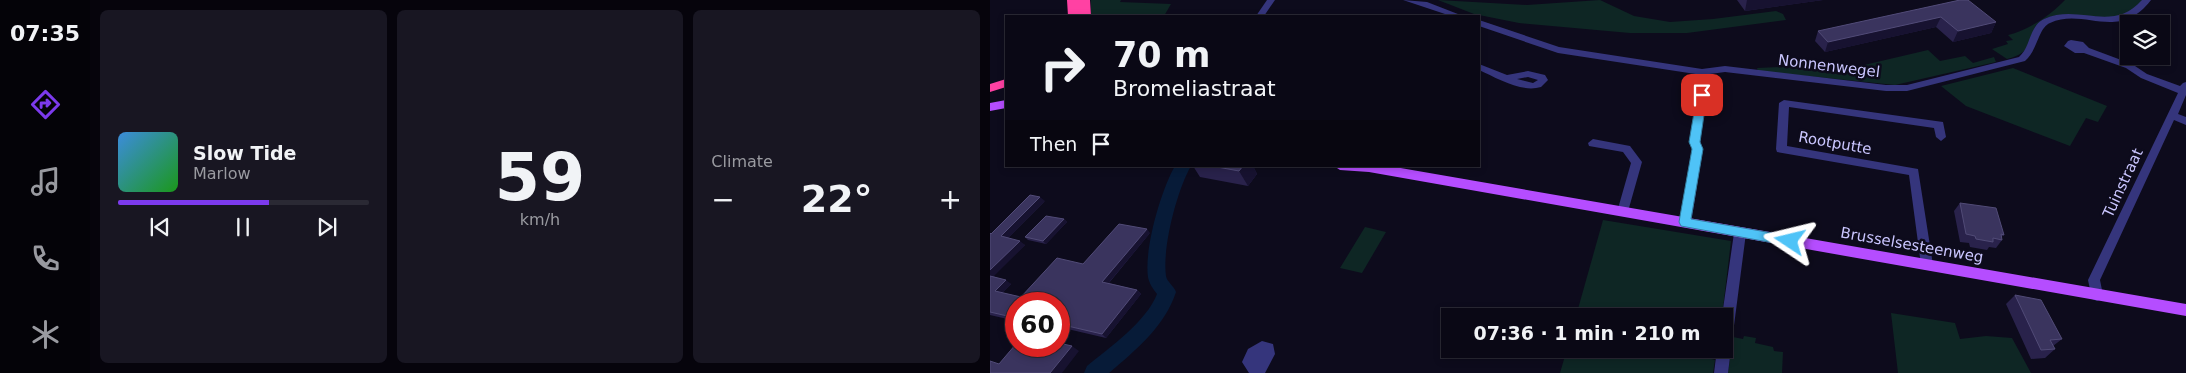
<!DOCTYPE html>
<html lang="en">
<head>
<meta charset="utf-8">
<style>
	body { margin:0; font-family:"DejaVu Sans",sans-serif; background:#181622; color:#f1f3f6; height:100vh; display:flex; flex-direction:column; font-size:19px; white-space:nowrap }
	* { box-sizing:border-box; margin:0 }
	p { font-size:16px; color:#999aa0 }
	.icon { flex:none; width:28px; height:28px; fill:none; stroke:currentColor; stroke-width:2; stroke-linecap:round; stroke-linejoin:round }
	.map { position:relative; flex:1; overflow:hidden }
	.sheet { display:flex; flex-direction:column; gap:10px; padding:10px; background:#06040c; width:900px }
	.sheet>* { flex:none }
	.banner { position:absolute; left:15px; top:15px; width:475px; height:152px; border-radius:0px; box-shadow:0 2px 8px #0003,0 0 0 1px #2a2934; background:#0a0815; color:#f1f3f6; overflow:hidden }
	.controls { position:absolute; left:1130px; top:15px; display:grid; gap:10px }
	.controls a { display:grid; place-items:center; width:50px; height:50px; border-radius:0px; background:#0a0815; box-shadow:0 2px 8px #0003,0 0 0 1px #2a2934; font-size:25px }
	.speed { position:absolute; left:15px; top:292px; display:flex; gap:10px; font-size:25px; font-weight:700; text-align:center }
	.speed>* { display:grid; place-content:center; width:65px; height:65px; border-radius:50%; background:#0a0815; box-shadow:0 2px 8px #0003,0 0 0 1px #2a2934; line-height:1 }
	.speed .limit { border:8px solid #d22; background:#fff; color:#111 }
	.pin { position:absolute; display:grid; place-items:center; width:42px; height:42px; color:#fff; margin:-21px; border-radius:10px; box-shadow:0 2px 8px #0006 }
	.me { position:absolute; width:55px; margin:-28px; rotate:280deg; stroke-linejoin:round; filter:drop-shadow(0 0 4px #0008) }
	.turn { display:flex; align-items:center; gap:18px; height:105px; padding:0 25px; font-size:22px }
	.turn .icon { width:65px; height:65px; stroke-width:2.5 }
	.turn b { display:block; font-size:35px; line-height:42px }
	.then { display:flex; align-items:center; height:48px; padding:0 25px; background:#0003; gap:10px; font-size:19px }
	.big { font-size:38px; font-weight:700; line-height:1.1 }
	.sheet .tile { flex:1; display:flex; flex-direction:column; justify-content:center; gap:8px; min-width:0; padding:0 18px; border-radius:8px; background:#181622 }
	.sheet .dial { align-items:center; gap:0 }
	.dial b { font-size:65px; line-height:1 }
	.song { display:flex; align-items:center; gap:15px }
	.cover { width:60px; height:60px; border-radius:8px; background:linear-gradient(135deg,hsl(210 70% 55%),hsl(120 70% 35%)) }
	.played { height:5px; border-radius:2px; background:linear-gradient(90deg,#7c3aed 60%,#2a2934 60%) }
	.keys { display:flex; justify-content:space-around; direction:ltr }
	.heat { display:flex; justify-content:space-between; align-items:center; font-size:28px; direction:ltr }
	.sheet .tiles { flex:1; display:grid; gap:10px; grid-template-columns:repeat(3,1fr) }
	.trip { position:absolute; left:451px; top:308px; width:292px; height:50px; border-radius:0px; background:#0a0815; box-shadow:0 2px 8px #0003,0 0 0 1px #2a2934; font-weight:700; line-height:50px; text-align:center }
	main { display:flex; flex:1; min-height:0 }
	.menu { display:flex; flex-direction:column; width:90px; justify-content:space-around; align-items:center; background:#040308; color:#999aa0 }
	.menu .icon { width:35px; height:35px }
	.menu .on { color:#7c3aed }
	.menu b { font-size:22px; color:#f1f3f6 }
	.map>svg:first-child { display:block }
</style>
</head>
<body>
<main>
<nav class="menu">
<b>07:35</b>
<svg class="icon on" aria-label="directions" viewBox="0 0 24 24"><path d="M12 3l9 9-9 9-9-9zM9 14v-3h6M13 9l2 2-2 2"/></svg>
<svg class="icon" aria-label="music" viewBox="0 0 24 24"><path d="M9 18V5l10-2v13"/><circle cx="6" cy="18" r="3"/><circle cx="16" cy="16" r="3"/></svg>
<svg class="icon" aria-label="phone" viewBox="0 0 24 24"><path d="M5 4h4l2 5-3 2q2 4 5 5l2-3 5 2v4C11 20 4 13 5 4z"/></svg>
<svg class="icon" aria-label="climate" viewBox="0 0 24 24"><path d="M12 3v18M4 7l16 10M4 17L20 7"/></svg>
</nav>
<section class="sheet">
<div class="tiles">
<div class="tile">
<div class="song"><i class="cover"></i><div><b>Slow Tide</b><p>Marlow</p></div></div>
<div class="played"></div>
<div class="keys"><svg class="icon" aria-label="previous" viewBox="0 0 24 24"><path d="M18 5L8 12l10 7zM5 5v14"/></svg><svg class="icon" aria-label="pause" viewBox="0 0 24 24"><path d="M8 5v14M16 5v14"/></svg><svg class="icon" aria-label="next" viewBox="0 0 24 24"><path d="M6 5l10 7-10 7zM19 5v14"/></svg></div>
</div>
<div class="tile dial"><b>59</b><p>km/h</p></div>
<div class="tile"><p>Climate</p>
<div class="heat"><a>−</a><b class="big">22°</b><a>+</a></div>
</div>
</div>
</section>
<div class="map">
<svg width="1196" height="373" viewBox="0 0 1196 373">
	<rect width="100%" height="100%" fill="#0d0b1c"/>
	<path fill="#0e2624" d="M101 0H131L130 2 181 4 174 16H101Z
		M448 0 537 5 610 0 644 16 680 22 723 19 786 11 793 14 796 20 697 33H640L529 23 484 14Z
		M1075 0H1153C1128 34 1086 4 1054 19 1033 29 1053 50 1017 59L1002 49 1018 44 1016 41 1023 40 1018 35C1038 30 1060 16 1075 0Z
		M938 50 950 61 975 56 983 63 1004 57 1006 62 905 85 768 71 767 68 817 66 839 62 844 67 857 69Z
		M1023 68 1117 106 1108 122 1096 118 1080 146 976 106 951 86Z
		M613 220 741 241 732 316H586Z
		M375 227 396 232 372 273 350 268Z
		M901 313 965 323 970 339 996 336 1022 338 1041 373H908Z
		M754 336 766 338 765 343 783 347 784 351 793 352 792 373H738L743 337 753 339Z
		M577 349H687L725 360 723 373H570Z"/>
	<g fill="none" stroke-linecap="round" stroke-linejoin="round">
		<path fill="#071b38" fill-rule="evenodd" d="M185 166H201C187 190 172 248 176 276 177 282 184 286 186 292 175 326 146 350 119 373H94L97 366C119 348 157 321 167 294 163 289 159 283 158 277 154 249 171 190 185 166Z"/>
		<path fill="#35357c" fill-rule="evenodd" d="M277 0H285L274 16H266Z
			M413 0 437 2 473 16H461Z
			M1152 0H1161C1128 43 1095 7 1060 23 1048 28 1048 50 1035 61L917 91H896L735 72 712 75 568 53 489 26V20L569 47 712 69 735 66 896 85H917L1029 57C1041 47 1039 26 1054 19 1089 3 1122 34 1152 0Z
			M1081 40 1093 42 1099 48 1142 64 1157 74 1190 86 1193 83 1196 82V95L1188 114 1196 117V125L1184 120 1110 280 1113 295 1112 299 1107 301 1102 299 1098 280 1188 93 1151 78 1136 68 1094 53H1085L1074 46 1078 41Z
			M489 64 517 75 538 71 555 75 558 80 551 87C531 93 507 78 489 70ZM538 77 548 80 543 83 527 79Z
			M712 91 717 94 710 142 713 149 701 223 699 226H691L689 223 703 149 700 142 707 94Z
			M794 100 953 122 956 137 951 141 946 137 944 128 799 107 797 146 928 169 943 265 941 269 937 270 933 269 931 265 919 175 787 152 786 149 789 103Z
			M603 139 640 146 652 162 637 215H629L627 212 641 163 633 152 599 146 598 143Z
			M750 228 754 230 756 233 742 341 739 346 741 349 738 373H724L727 349H735V316H732L744 233 746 230Z
			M272 341 283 344 285 354 275 373H259L252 362 258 349Z"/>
		<path fill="#b54dff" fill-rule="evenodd" d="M16 100V108L0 111V103Z
			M344 166H399L1196 304V316L379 172 350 170Z"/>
		<path fill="#ff41a3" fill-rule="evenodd" d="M77 0H100L101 16H78Z
			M16 79V87L0 92V84Z"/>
	</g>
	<path fill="#29224b" d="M747 0H833L755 11Z
		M970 0 1006 22 1001 33 963 42 946 27 835 52 825 41 828 31Z
		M203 166H263L267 174 258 186 210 177Z
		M55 201 18 238 35 245 3 276 21 284 12 293 31 297 93 264 160 233 119 283 147 290 151 294 116 338 69 327V304H26V321L0 315V233L1 234Z
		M970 203 1014 235 1011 237 1012 240 1006 248 999 247 997 250 980 247 979 243 970 242 964 211Z
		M74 219 77 222 56 244 38 240 35 237Z
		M1025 295 1072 339 1063 346 1065 349 1055 358 1041 359 1016 304Z"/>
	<path fill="#171230" d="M757 0H833L755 11Z
		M951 17 946 27 835 52 838 42Z
		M1006 22 1001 33 963 42 968 31Z
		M253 166H263L267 174 258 186 249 171Z
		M50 197 55 201 16 240 11 236Z
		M74 219 77 222 56 244 53 241Z
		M157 229 160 233 116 286 112 282Z
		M30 241 35 245 1 279 0 278V270Z
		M16 280 21 284 10 295 5 291Z
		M147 290 151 294 116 338 112 334Z
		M82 346 89 351 72 373H60Z"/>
	<path fill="#3a345e" stroke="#514b77" d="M970 0H978L1006 22 968 31 951 17 838 42 828 31Z
		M222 166H253L249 171Z
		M40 195 50 197 11 236 30 241 0 270V233L1 234Z
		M970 203 1006 208 1014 235 1011 234 1012 240 1003 238V242L986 239 985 236 976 234Z
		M56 216 74 219 53 241 35 237Z
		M129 224 157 229 112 282 147 290 112 334 69 324V304H26V318L0 312V276L16 280 5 291 31 297 67 258 93 264Z
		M1025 295 1051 300 1072 339 1060 340 1065 349 1051 350Z
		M69 343 82 346 60 373H0V361L9 364 26 344V346H69Z"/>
	<path fill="#4fc3f7" stroke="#337fa1" d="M712 91 717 95 710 142 713 149 701 219 800 236 804 238 806 241 804 245 800 246 691 226 689 222 702 149 699 142 707 95Z"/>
	<g text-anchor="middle" stroke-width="5" stroke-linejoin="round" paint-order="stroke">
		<g font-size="15" fill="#cac6ff" stroke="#0d0b1c">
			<text transform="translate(839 66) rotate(7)" y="5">Nonnenwegel</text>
			<text transform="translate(845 143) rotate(10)" y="5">Rootputte</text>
			<text transform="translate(1133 183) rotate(-65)" y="5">Tuinstraat</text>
			<text transform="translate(922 245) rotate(10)" y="5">Brusselsesteenweg</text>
		</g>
	</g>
</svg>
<div class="controls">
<a><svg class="icon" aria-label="layers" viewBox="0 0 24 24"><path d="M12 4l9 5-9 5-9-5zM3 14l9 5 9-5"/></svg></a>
</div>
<div class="speed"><div class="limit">60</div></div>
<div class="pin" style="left:712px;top:95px;background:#d93025"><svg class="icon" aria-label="arrive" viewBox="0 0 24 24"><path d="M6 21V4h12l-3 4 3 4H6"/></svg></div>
<svg class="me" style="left:800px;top:241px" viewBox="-20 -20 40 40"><path d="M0-17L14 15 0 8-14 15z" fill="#4fc3f7" stroke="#fff" stroke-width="4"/></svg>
<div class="trip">07:36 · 1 min · 210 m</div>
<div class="banner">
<div class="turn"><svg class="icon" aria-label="right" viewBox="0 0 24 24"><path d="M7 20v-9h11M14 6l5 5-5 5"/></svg><div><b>70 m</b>Bromeliastraat</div></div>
<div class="then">Then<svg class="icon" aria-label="arrive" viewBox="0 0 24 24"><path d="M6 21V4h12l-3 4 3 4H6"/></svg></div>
</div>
</div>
</main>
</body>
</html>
